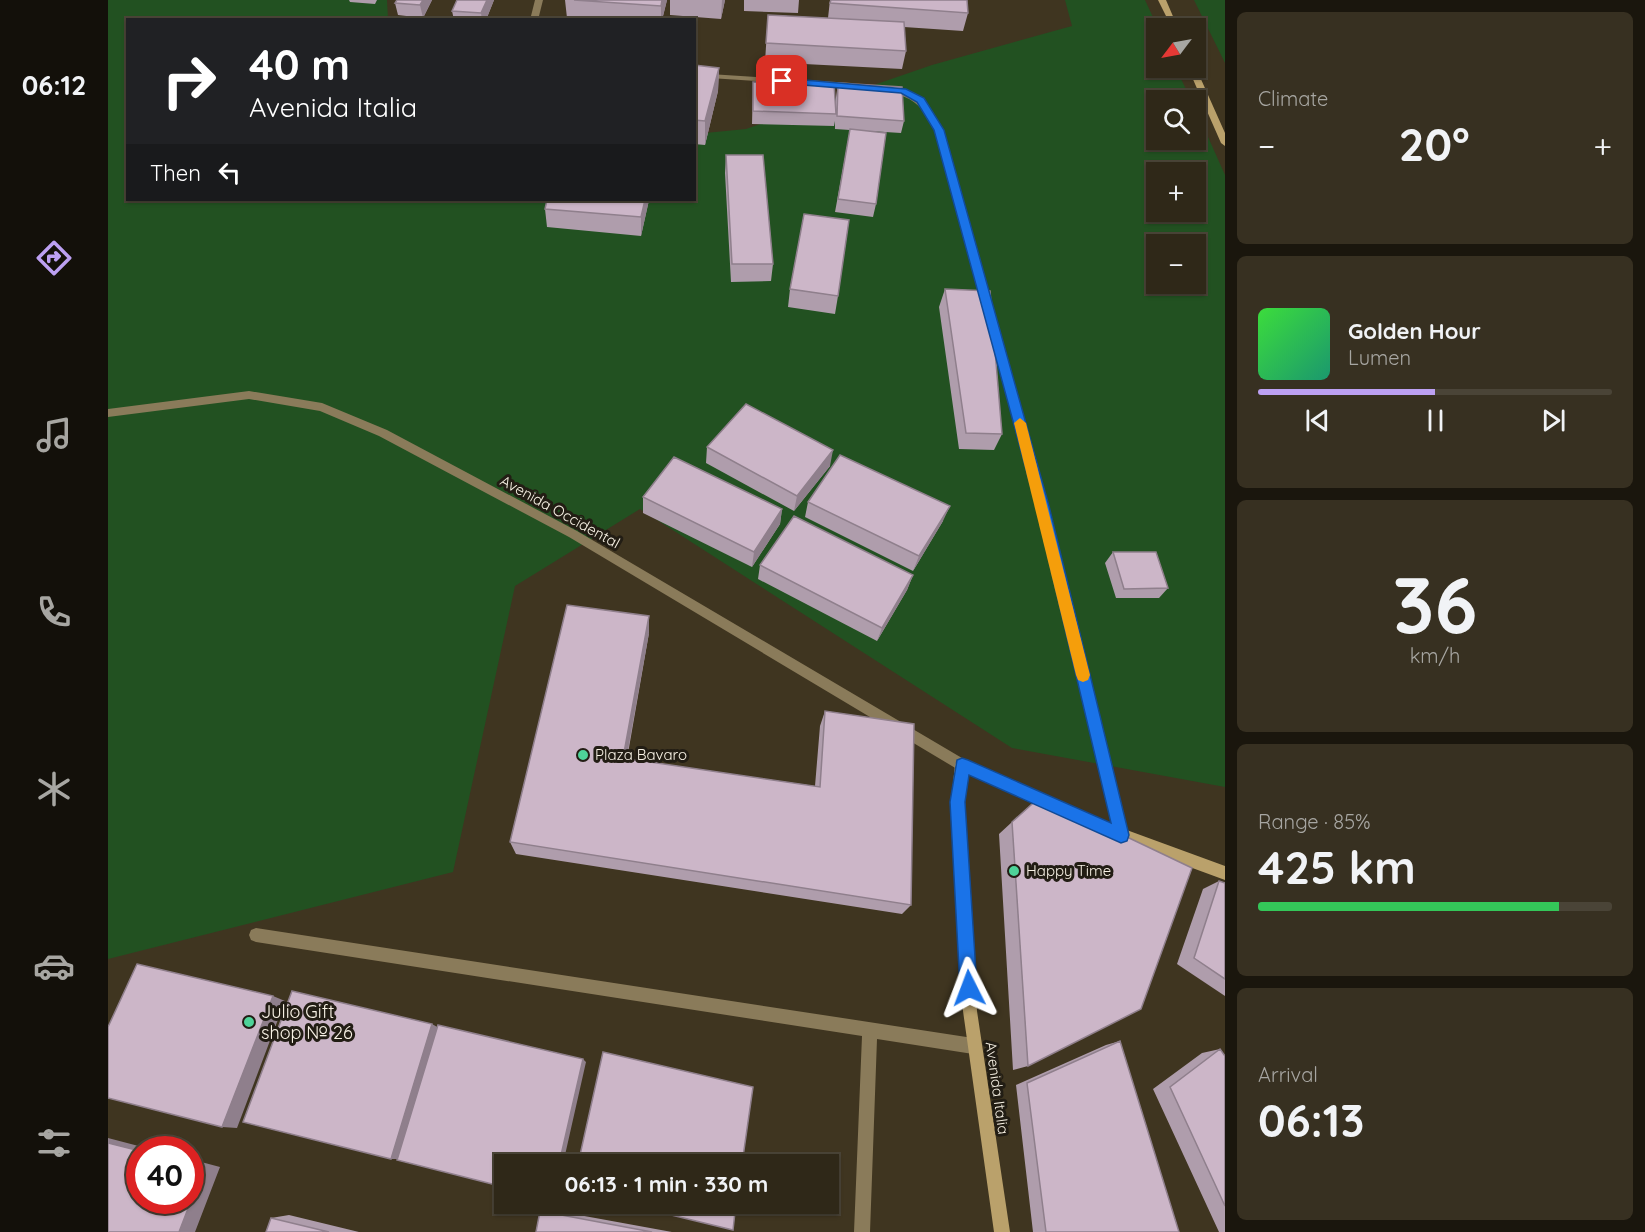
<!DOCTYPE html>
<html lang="en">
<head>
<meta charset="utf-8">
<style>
	body { margin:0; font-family:Quicksand,sans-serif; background:#373021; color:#f1f3f6; height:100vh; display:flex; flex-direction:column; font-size:22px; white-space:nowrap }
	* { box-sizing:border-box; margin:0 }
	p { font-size:20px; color:#a7a6a2 }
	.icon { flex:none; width:33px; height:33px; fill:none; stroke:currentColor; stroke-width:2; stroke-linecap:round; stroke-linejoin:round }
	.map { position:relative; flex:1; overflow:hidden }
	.sheet { display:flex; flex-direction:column; gap:12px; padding:12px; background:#1a160d; width:420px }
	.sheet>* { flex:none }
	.guide { position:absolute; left:18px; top:18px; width:570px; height:183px; border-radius:0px; box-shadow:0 2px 4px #0004,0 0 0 2px #4a4437; background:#202124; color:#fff; overflow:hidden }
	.needle { width:39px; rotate:238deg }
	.tools { position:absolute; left:1038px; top:18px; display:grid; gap:12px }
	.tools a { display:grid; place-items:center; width:60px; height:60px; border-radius:0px; background:#2f2818; box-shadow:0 2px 4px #0004,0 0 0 2px #4a4437; font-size:30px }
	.speed { position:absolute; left:18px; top:1136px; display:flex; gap:12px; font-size:30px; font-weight:700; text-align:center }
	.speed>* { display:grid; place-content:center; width:78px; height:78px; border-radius:50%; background:#2f2818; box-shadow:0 2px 4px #0004,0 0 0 2px #4a4437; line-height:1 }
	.speed .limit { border:9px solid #d22; background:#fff; color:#111 }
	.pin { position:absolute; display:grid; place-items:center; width:51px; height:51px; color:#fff; margin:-26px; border-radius:12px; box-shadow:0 3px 9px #0006 }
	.me { position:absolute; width:66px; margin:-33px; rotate:357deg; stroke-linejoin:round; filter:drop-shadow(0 0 4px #0008) }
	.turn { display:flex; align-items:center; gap:21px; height:126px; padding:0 24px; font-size:27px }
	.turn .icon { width:78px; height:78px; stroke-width:2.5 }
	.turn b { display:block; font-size:42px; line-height:51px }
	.then { display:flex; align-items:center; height:57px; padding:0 24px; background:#0003; gap:12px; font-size:22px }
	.big { font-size:45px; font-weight:800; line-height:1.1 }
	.sheet .widget { flex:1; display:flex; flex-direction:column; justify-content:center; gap:9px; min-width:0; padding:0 21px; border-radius:9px; background:#373021 }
	.sheet .dial { align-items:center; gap:0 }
	.dial b { font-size:78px; line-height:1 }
	.song { display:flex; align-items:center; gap:18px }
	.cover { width:72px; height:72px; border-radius:9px; background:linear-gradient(135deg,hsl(120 70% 55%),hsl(160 70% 35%)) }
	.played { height:6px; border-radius:3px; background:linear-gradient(90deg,#bca0f2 50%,#4a4437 50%) }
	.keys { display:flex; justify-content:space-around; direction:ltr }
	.heat { display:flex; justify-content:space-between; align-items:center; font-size:33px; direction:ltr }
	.charge { height:9px; border-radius:4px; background:linear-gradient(90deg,#34c759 85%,#4a4437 0) }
	.trip { position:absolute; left:386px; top:1154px; width:345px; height:60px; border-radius:0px; background:#2f2818; box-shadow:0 2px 4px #0004,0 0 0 2px #4a4437; font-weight:800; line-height:60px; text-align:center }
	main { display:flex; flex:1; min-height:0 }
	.tab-bar { display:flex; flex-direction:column; width:108px; justify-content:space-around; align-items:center; background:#13100a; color:#a7a6a2 }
	.tab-bar .icon { width:42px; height:42px }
	.tab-bar .selected { color:#bca0f2 }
	.tab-bar b { font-size:27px; color:#f1f3f6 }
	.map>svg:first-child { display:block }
</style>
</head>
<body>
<main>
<nav class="tab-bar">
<b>06:12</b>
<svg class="icon selected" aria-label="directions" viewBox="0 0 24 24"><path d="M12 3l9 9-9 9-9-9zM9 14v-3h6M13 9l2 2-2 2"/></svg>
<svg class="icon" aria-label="music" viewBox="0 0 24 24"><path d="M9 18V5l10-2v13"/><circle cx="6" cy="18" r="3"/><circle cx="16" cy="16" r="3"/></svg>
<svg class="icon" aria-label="phone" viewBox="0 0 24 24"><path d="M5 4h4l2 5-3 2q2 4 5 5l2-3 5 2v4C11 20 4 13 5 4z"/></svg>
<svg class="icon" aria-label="climate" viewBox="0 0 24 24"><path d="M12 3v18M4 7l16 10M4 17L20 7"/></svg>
<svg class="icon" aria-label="car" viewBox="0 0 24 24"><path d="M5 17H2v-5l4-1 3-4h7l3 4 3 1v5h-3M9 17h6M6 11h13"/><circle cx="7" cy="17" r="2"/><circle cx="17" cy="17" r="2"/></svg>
<svg class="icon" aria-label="filters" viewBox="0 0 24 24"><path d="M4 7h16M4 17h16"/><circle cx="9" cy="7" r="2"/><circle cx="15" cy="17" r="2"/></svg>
</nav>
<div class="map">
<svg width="1117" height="1232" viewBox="0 0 1117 1232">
	<rect width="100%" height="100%" fill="#3f3520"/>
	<path fill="#225121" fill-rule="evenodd" d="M0 0H279L280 19 20 20V200H586L587 134 638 129 824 65 964 26 957 0H1037L1050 28 1048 68H1068L1083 100H1048V140H1088V110L1117 175V787L904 748 532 509 407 586 345 872 0 959ZM1048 172H1088V212H1048ZM1048 244H1088V284H1048Z
		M1086 0H1117V63Z"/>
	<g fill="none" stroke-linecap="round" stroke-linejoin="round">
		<path fill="#8a7b5a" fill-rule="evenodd" d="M427 0H435L430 20H422Z
			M586 73 744 83 748 85 744 87 586 77Z
			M776 87C806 85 822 107 835 130L941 506 1020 835 1018 840 1013 842 1008 840 1006 835 929 506 827 130C813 104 805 97 776 91Z"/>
		<path fill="#8a7b5a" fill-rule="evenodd" d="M141 391 214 403 279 430 469 531 859 761 861 765 859 769 854 771 849 769 461 537 271 436 212 411 141 399 0 417V409Z
			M148 928 865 1038 870 1041 873 1046 870 1051 865 1054 769 1039 762 1232H746L754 1036 148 942 143 940 141 935 143 930Z"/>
		<path fill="#baa16b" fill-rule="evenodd" d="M1050 0H1058L1070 28H1064Z
			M1080 68H1088L1117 133V146L1113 143Z
			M854 759 948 799 950 804 948 809 943 810 860 774 857 802 869 1011 902 1232H886L855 1011 843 802 847 765 849 761Z
			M1005 825 1117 866V880L1000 837 998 832 1000 827Z"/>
	</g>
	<path fill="#af9dac" d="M241 0H269L267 4 242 2Z
		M289 0H324L315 18 290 15 287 3Z
		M349 0H386L378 20H346L344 11Z
		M457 0H559L554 20H483L459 18Z
		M562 0H617L613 19 562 15Z
		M636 0H691L690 13 636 11Z
		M722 0H859L860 13 855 31 796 27 798 51 794 69 657 62 660 15 720 18Z
		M586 65 611 68 610 91 597 145 586 144Z
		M645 82 727 105 730 83 796 121 793 133 761 131 768 204 765 217 727 212 742 130 727 129V121L726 126 644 124Z
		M618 155 665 264 663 281 623 282 617 173Z
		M439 200H541L533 236 439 227 437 209Z
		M682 289 730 296 727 314 680 307Z
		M837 289 894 434 886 450 851 449 831 307Z
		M599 447 722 466 686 511 598 463Z
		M535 497 674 509 672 524 644 567 535 513Z
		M700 502 835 521 805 571 697 517Z
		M1005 552 1060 588 1051 598H1008L997 563Z
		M652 565 805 575 799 590 769 641 650 579Z
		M541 633 519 759 707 786 712 726 717 711 803 905 794 914 408 854 402 842Z
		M904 822 920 1066 905 1070 891 834Z
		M1111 881 1117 883V996L1069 964 1095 889Z
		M1012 1041 1071 1232H925L908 1085 998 1045Z
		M1112 1049 1117 1056V1232H1111L1045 1089 1094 1053Z
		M438 1209 564 1232H428L432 1211Z
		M181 1215 251 1232H158L163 1218Z"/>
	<path fill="#8f7f8c" d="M315 0H324L315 18 312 5Z
		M379 0H386L378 20H374L373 13Z
		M554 0H559L554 20H553V6Z
		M614 0H617L613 19Z
		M611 68 610 91 597 145V121Z
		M537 200H541L533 236V217Z
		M725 450 722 466 686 511 689 496Z
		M842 506 835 521 805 571 811 556Z
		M674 509 672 524 644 567 646 552Z
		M805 575 799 590 769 641 774 628Z
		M541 616V633L516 772 515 758Z
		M165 996 177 1001 129 1128 114 1127Z
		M324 1024 331 1028 292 1159H283Z
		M475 1059 478 1062 455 1164H451Z
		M0 1138 42 1149H32V1151L0 1143Z
		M82 1159 112 1167 87 1232H71Z"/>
	<path fill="#ccb6c8" stroke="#8f7f8c" stroke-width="1.5" d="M289 0H315L312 5 287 3Z
		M349 0H379L373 13 344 11Z
		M466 0H554L553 6Z
		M723 0H859L860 13 722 3Z
		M660 15 796 22 798 51 658 43Z
		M586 65 611 68 597 121 586 120Z
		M645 82 726 84 728 114 645 111Z
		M730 83 794 87 796 121 729 116Z
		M742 129 778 133 768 204 730 199Z
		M618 155H655L665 264H624Z
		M439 200H537L533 217 437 209Z
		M696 214 741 220 730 296 682 289Z
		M837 289 882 291 894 434 858 433Z
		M638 404 725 450 689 496 599 447Z
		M732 455 842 506 811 556 700 502Z
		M566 457 674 509 646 552 535 497Z
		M686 516 805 575 774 628 652 565Z
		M1005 552H1048L1060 588 1016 589Z
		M459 605 541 616 515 758 712 787 717 711 806 724 803 905 402 842Z
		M933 796 1084 868 1033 1009 920 1066 904 822Z
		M1111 881 1117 883V979L1086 958Z
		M29 964 165 996 114 1127 0 1098V1027Z
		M184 991 324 1024 283 1159 135 1122Z
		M330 1025 475 1059 451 1164H396V1187L289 1160Z
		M1012 1041 1071 1232H938L919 1083Z
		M1112 1049 1117 1056V1206L1062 1087Z
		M495 1052 645 1087 634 1164H470Z
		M0 1143 32 1151V1200H82V1164L96 1167 71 1232H0Z
		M514 1203H628L625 1230Z
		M432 1211 544 1232H428Z
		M163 1218 221 1232H158Z"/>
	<path fill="#1a73e8" stroke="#114b97" stroke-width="1.5" d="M674 78 798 89 816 98 836 130 941 506 1021 835 1019 841 1013 843 861 775 857 802 869 988 867 994 861 997 855 994 852 988 842 802 849 760 854 758 860 760 1003 823 928 506 826 130 809 102 793 93 671 83V79Z"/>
	<path fill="#f59e0b" d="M912 418 918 423 982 675 980 680 975 682 970 680 968 675 906 423Z"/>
	<g fill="#4ed399" stroke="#221d14" stroke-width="2">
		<circle cx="475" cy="755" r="6"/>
		<circle cx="906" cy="871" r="6"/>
		<circle cx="141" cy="1022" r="6"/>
	</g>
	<g text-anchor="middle" stroke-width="6" stroke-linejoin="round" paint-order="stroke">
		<g font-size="15" fill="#f9f3e6" stroke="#221d14">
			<text transform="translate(452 512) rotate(29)" y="5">Avenida Occidental</text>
			<text transform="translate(889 1088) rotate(82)" y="5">Avenida Italia</text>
		</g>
		<g font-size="15" fill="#f9f3e6" stroke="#221d14" text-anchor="start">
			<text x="487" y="760">Plaza Bavaro</text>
			<text x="918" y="876">Happy Time</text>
		</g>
		<g font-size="18" fill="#f9f3e6" stroke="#221d14" text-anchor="start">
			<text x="153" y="1018">Julio Gift<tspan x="153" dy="21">shop № 26</tspan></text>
		</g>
	</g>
</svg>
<div class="tools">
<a><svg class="needle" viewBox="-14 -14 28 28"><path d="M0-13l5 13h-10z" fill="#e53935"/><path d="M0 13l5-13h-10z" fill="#a7a6a2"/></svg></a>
<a><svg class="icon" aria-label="search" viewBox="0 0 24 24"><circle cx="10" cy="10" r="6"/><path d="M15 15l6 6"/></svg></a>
<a>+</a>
<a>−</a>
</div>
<div class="speed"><div class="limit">40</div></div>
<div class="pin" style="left:674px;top:81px;background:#d93025"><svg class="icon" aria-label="arrive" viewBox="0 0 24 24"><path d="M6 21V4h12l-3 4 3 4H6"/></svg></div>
<svg class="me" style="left:861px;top:988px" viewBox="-20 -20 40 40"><path d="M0-17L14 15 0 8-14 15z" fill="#1a73e8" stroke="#fff" stroke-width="4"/></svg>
<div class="trip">06:13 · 1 min · 330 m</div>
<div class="guide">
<div class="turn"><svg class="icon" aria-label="right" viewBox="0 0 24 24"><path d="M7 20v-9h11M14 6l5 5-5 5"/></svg><div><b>40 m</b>Avenida Italia</div></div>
<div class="then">Then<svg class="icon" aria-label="left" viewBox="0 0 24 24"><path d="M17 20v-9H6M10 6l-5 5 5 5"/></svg></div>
</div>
</div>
<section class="sheet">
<div class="widget"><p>Climate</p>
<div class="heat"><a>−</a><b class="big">20°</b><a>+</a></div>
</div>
<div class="widget">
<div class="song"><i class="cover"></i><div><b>Golden Hour</b><p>Lumen</p></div></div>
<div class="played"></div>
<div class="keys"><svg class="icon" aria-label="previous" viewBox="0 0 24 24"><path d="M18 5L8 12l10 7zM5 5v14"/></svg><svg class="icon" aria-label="pause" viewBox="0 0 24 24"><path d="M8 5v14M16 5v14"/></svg><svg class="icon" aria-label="next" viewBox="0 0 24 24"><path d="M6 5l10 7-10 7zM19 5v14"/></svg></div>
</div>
<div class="widget dial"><b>36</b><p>km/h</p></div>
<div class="widget"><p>Range · 85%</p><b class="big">425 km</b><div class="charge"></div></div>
<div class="widget"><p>Arrival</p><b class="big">06:13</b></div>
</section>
</main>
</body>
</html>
